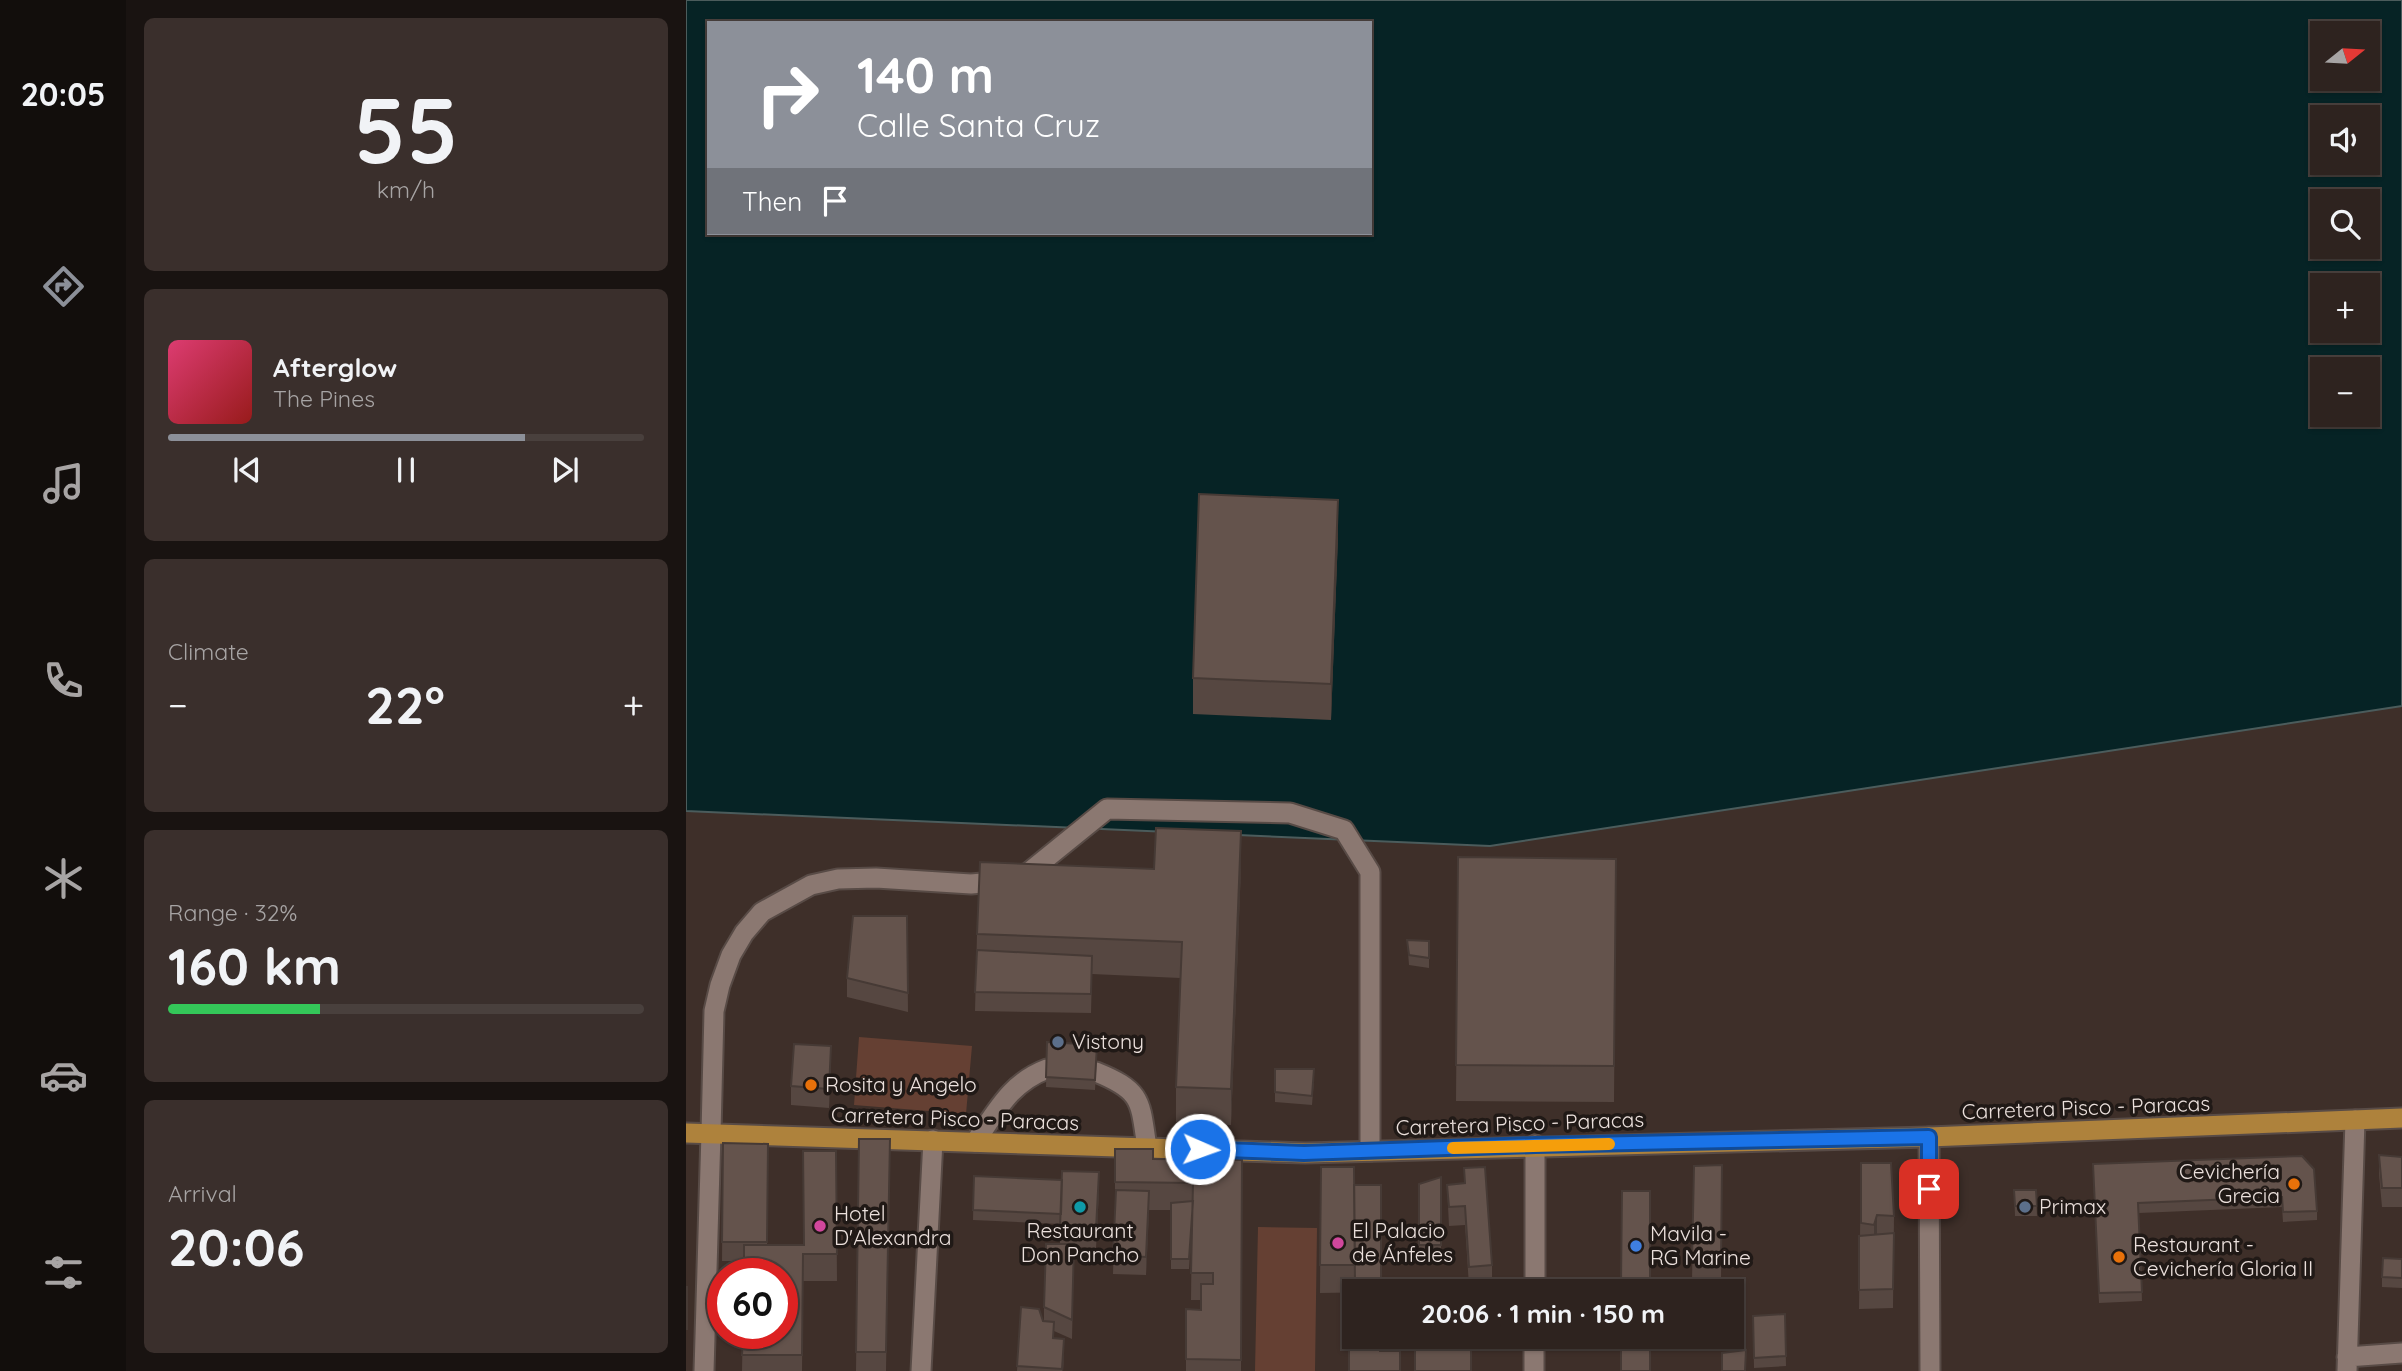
<!DOCTYPE html>
<html lang="en">
<head>
<meta charset="utf-8">
<style>
	body { margin:0; font-family:Quicksand,sans-serif; background:#3a2f2c; color:#f1f3f6; height:100vh; display:flex; flex-direction:column; font-size:26px; white-space:nowrap }
	* { box-sizing:border-box; margin:0 }
	p { font-size:23px; color:#a7a4a4 }
	.icon { flex:none; width:38px; height:38px; fill:none; stroke:currentColor; stroke-width:2; stroke-linecap:round; stroke-linejoin:round }
	.map { position:relative; flex:1; overflow:hidden }
	.sheet { display:flex; flex-direction:column; gap:18px; padding:18px; background:#191311; width:560px }
	.sheet>* { flex:none }
	.guide { position:absolute; left:21px; top:21px; width:665px; height:214px; border-radius:0px; box-shadow:0 2px 5px #0004,0 0 0 2px #49403d; background:#8c9099; color:#fff; overflow:hidden }
	.needle { width:46px; rotate:72deg }
	.controls { position:absolute; left:1624px; top:21px; display:grid; gap:14px }
	.controls a { display:grid; place-items:center; width:70px; height:70px; border-radius:0px; background:#2e231f; box-shadow:0 2px 5px #0004,0 0 0 2px #49403d; font-size:35px }
	.speed { position:absolute; left:21px; top:1258px; display:flex; gap:14px; font-size:35px; font-weight:700; text-align:center }
	.speed>* { display:grid; place-content:center; width:91px; height:91px; border-radius:50%; background:#2e231f; box-shadow:0 2px 5px #0004,0 0 0 2px #49403d; line-height:1 }
	.speed .limit { border:10px solid #d22; background:#fff; color:#111 }
	.pin { position:absolute; display:grid; place-items:center; width:60px; height:60px; color:#fff; margin:-30px; border-radius:14px; box-shadow:0 4px 10px #0006 }
	.me { position:absolute; width:77px; margin:-38px; rotate:92deg; stroke-linejoin:round; filter:drop-shadow(0 0 5px #0008) }
	.turn { display:flex; align-items:center; gap:24px; height:147px; padding:0 35px; font-size:32px }
	.turn .icon { width:91px; height:91px; stroke-width:2.5 }
	.turn b { display:block; font-size:49px; line-height:60px }
	.then { display:flex; align-items:center; height:66px; padding:0 35px; background:#0003; gap:14px; font-size:26px }
	.big { font-size:52px; font-weight:700; line-height:1.1 }
	.sheet .card { flex:1; display:flex; flex-direction:column; justify-content:center; gap:10px; min-width:0; padding:0 24px; border-radius:10px; background:#3a2f2c }
	.sheet .dial { align-items:center; gap:0 }
	.dial b { font-size:91px; line-height:1 }
	.song { display:flex; align-items:center; gap:21px }
	.cover { width:84px; height:84px; border-radius:10px; background:linear-gradient(135deg,hsl(340 70% 55%),hsl(0 70% 35%)) }
	.played { height:7px; border-radius:4px; background:linear-gradient(90deg,#8c9099 75%,#49403d 75%) }
	.keys { display:flex; justify-content:space-around; direction:ltr }
	.heat { display:flex; justify-content:space-between; align-items:center; font-size:38px; direction:ltr }
	.charge { height:10px; border-radius:5px; background:linear-gradient(90deg,#34c759 32%,#49403d 0) }
	.trip { position:absolute; left:656px; top:1279px; width:402px; height:70px; border-radius:0px; background:#2e231f; box-shadow:0 2px 5px #0004,0 0 0 2px #49403d; font-weight:700; line-height:70px; text-align:center }
	main { display:flex; flex:1; min-height:0 }
	.dock { display:flex; flex-direction:column; width:126px; justify-content:space-around; align-items:center; background:#120e0c; color:#a7a4a4 }
	.dock .icon { width:49px; height:49px }
	.dock .active { color:#8c9099 }
	.dock b { font-size:32px; color:#f1f3f6 }
	.map>svg:first-child { display:block }
</style>
</head>
<body>
<main>
<nav class="dock">
<b>20:05</b>
<svg class="icon active" aria-label="directions" viewBox="0 0 24 24"><path d="M12 3l9 9-9 9-9-9zM9 14v-3h6M13 9l2 2-2 2"/></svg>
<svg class="icon" aria-label="music" viewBox="0 0 24 24"><path d="M9 18V5l10-2v13"/><circle cx="6" cy="18" r="3"/><circle cx="16" cy="16" r="3"/></svg>
<svg class="icon" aria-label="phone" viewBox="0 0 24 24"><path d="M5 4h4l2 5-3 2q2 4 5 5l2-3 5 2v4C11 20 4 13 5 4z"/></svg>
<svg class="icon" aria-label="climate" viewBox="0 0 24 24"><path d="M12 3v18M4 7l16 10M4 17L20 7"/></svg>
<svg class="icon" aria-label="car" viewBox="0 0 24 24"><path d="M5 17H2v-5l4-1 3-4h7l3 4 3 1v5h-3M9 17h6M6 11h13"/><circle cx="7" cy="17" r="2"/><circle cx="17" cy="17" r="2"/></svg>
<svg class="icon" aria-label="filters" viewBox="0 0 24 24"><path d="M4 7h16M4 17h16"/><circle cx="9" cy="7" r="2"/><circle cx="15" cy="17" r="2"/></svg>
</nav>
<section class="sheet">
<div class="card dial"><b>55</b><p>km/h</p></div>
<div class="card">
<div class="song"><i class="cover"></i><div><b>Afterglow</b><p>The Pines</p></div></div>
<div class="played"></div>
<div class="keys"><svg class="icon" aria-label="previous" viewBox="0 0 24 24"><path d="M18 5L8 12l10 7zM5 5v14"/></svg><svg class="icon" aria-label="pause" viewBox="0 0 24 24"><path d="M8 5v14M16 5v14"/></svg><svg class="icon" aria-label="next" viewBox="0 0 24 24"><path d="M6 5l10 7-10 7zM19 5v14"/></svg></div>
</div>
<div class="card"><p>Climate</p>
<div class="heat"><a>−</a><b class="big">22°</b><a>+</a></div>
</div>
<div class="card"><p>Range · 32%</p><b class="big">160 km</b><div class="charge"></div></div>
<div class="card"><p>Arrival</p><b class="big">20:06</b></div>
</section>
<div class="map">
<svg width="1716" height="1371" viewBox="0 0 1716 1371">
	<rect width="100%" height="100%" fill="#3e2f29"/>
	<path fill="#654033" d="M173 1037 286 1046 280 1114 168 1105Z
		M572 1227 631 1228 629 1371H569Z"/>
	<path fill="#062325" stroke="#4b5c5c" stroke-width="2" fill-rule="evenodd" d="M0 0H1716V706L804 846 0 811ZM23 23H684V233H23ZM1636 33H1682V79H1636ZM1636 117H1682V163H1636ZM1636 201H1682V247H1636ZM1636 285H1682V331H1636ZM1636 369H1682V415H1636Z"/>
	<g fill="none" stroke-linecap="round" stroke-linejoin="round">
		<g stroke="#584b46" stroke-width="23">
			<path id="service" d="M410 1072C457 1091 454 1101 461 1148
				M25 1133 28 1011 34 985 45 955 58 933 76 912 125 885 152 879 190 878 285 884 308 882 342 873 421 809 604 813 658 830 684 872V1151
				M289 1142C311 1111 324 1083 361 1069"/>
		</g>
		<g stroke="#584b46" stroke-width="23">
			<path id="minor" d="M1243 1137 1244 1371
				M849 1292V1145
				M1661 1357 1716 1353
				M18 1371 25 1133
				M848 1371V1337
				M1661 1371 1669 1120"/>
		</g>
		<g stroke="#584b46" stroke-width="23">
			<path id="tertiary" d="M235 1371 247 1140"/>
		</g>
		<g stroke="#584b46" stroke-width="23">
			<path id="primary" d="M0 1133 619 1153 1243 1137 1716 1118"/>
		</g>
		<use href="#service" stroke="#8b7871" stroke-width="19"/>
		<use href="#minor" stroke="#8b7871" stroke-width="19"/>
		<use href="#tertiary" stroke="#8b7871" stroke-width="19"/>
		<use href="#primary" stroke="#ae823c" stroke-width="19"/>
	</g>
	<path fill="#564741" d="M652 536 645 720 507 714V678Z
		M772 857 930 859 928 1102 770 1101Z
		M555 867 545 1125 490 1122V1087L494 978 406 974 405 1013 289 1011 291 934 468 869Z
		M221 916 222 1012 161 997V978Z
		M721 940 743 941V968L723 965Z
		M361 1042 411 1055 409 1090 360 1087Z
		M145 1065 143 1108 105 1105V1086Z
		M589 1069 628 1079 626 1105 589 1102Z
		M173 1139H204L200 1371H170Z
		M37 1143 82 1144 81 1245H118L150 1151 151 1281H117L116 1371H56L58 1261H36Z
		M429 1149 467 1159 556 1160 555 1371H500V1309L515 1310V1300H505L506 1218 503 1269H485V1210H463L460 1275 427 1274 429 1209Z
		M1693 1155 1716 1157V1207H1696L1693 1174Z
		M1616 1156 1631 1211V1220L1597 1222 1596 1207 1453 1213 1456 1301 1413 1303 1407 1174Z
		M1175 1163 1208 1216 1207 1308 1173 1309Z
		M1036 1165 1035 1283 1006 1281 1008 1166Z
		M635 1167 668 1185H695V1292L634 1293Z
		M778 1168 806 1265V1284L783 1286 779 1225 763 1226 761 1185 778 1183Z
		M288 1176 413 1191 410 1248 388 1247 386 1339 368 1331V1338L378 1358 377 1371H331L335 1307 358 1321V1307L374 1244V1224L287 1220Z
		M755 1177V1264H733V1184Z
		M1328 1190H1350L1351 1216H1329Z
		M1716 1259V1288L1696 1287V1277Z
		M1099 1314 1100 1366 1068 1368 1067 1316Z"/>
	<path fill="#463a35" d="M652 500V536L645 720V684Z
		M555 831V867L545 1125V1089Z
		M145 1046V1065L143 1108V1089Z
		M413 1172V1191L410 1248V1229Z
		M463 1191V1210L460 1275V1257Z
		M1191 1215V1234L1188 1243V1225Z
		M378 1339V1358L377 1371H376Z"/>
	<path fill="#64534c" stroke="#463a35" stroke-width="2" d="M513 494 652 500 645 684 507 678Z
		M470 828 555 831 545 1089 490 1087 496 942 291 934 294 862 468 869Z
		M772 857 930 859 928 1066 770 1065Z
		M167 916H221L222 993 161 978Z
		M721 940 743 941V958L723 955Z
		M291 950 406 956 405 994 289 992Z
		M361 1042 411 1045 409 1080 360 1077Z
		M108 1044 145 1046 143 1089 105 1086Z
		M589 1069H628L626 1096 589 1092Z
		M173 1139H204L200 1352H170Z
		M37 1143 82 1144 81 1242H36Z
		M429 1149H467V1159L556 1160 555 1360 500 1359V1309L515 1310V1284H527V1273H505L507 1183 429 1182Z
		M117 1151H150L151 1254H117L116 1355H56L57 1334H96V1274H58V1245H118Z
		M1693 1155 1716 1157V1188H1696Z
		M1616 1156 1628 1169 1631 1211 1597 1212 1596 1197 1452 1203 1456 1292 1413 1293 1407 1164Z
		M1175 1163H1205L1208 1216 1191 1215 1188 1225 1175 1223Z
		M1036 1165 1035 1264 1006 1262 1008 1166Z
		M635 1167H668L669 1265H634Z
		M799 1167 806 1265 783 1267 779 1206 763 1207 761 1185 779 1183 778 1168Z
		M376 1171 413 1172 410 1229 374 1228Z
		M288 1176 376 1180 375 1214 287 1210Z
		M755 1177V1245H733V1184Z
		M668 1185H695V1284L669 1283Z
		M430 1190 463 1191 460 1257 427 1255Z
		M1328 1190H1350L1351 1206H1329Z
		M936 1191H964V1282H935Z
		M507 1201 503 1259H485V1203Z
		M1208 1233 1207 1289 1173 1290V1236Z
		M360 1244H388L386 1320 358 1307Z
		M1697 1258 1716 1259V1278L1696 1277Z
		M935 1282H964V1292H935Z
		M728 1283H764V1292H728Z
		M0 1287H1V1329H0Z
		M335 1307 353 1309 357 1321 368 1322 367 1338 378 1339 376 1369 331 1366Z
		M1099 1314 1100 1356 1068 1358 1067 1316Z
		M668 1325V1337H694V1351H714V1371H663V1326Z
		M729 1337 785 1338V1371H729Z
		M935 1337H964V1371H935Z
		M1060 1350 1059 1371H1036V1353Z"/>
	<g fill="none" stroke-linecap="round" stroke-linejoin="round">
		<g stroke="#114b97" stroke-width="18">
			<path id="route" d="M514 1149 618 1153 849 1145 1243 1137V1189"/>
		</g>
		<use href="#route" stroke="#1a73e8" stroke-width="12"/>
		<path stroke="#f59e0b" stroke-width="12" d="M767 1148 923 1144"/>
	</g>
	<g fill="#5c6f8a" stroke="#201916" stroke-width="2.5">
		<circle cx="372" cy="1042" r="7"/>
		<circle cx="1339" cy="1207" r="7"/>
	</g>
	<g fill="#e8710a" stroke="#201916" stroke-width="2.5">
		<circle cx="125" cy="1085" r="7"/>
		<circle cx="1608" cy="1184" r="7"/>
		<circle cx="1433" cy="1257" r="7"/>
	</g>
	<circle fill="#0f9aa8" stroke="#201916" stroke-width="2.5" cx="394" cy="1207" r="7"/>
	<g fill="#d1479c" stroke="#201916" stroke-width="2.5">
		<circle cx="134" cy="1226" r="7"/>
		<circle cx="652" cy="1243" r="7"/>
	</g>
	<circle fill="#3f7fe0" stroke="#201916" stroke-width="2.5" cx="950" cy="1246" r="7"/>
	<g text-anchor="middle" stroke-width="7" stroke-linejoin="round" paint-order="stroke">
		<g font-size="21" fill="#ebe0dc" stroke="#201916" text-anchor="start">
			<text x="386" y="1049">Vistony</text>
			<text x="139" y="1092">Rosita y Angelo</text>
			<text x="1594" y="1179" text-anchor="end">Cevichería<tspan x="1594" dy="24">Grecia</tspan></text>
			<text x="1353" y="1214">Primax</text>
			<text x="148" y="1221">Hotel<tspan x="148" dy="24">D'Alexandra</tspan></text>
			<text x="394" y="1238" text-anchor="middle">Restaurant<tspan x="394" dy="24">Don Pancho</tspan></text>
			<text x="666" y="1238">El Palacio<tspan x="666" dy="24">de Ánfeles</tspan></text>
			<text x="964" y="1241">Mavila -<tspan x="964" dy="24">RG Marine</tspan></text>
			<text x="1447" y="1252">Restaurant -<tspan x="1447" dy="24">Cevichería Gloria II</tspan></text>
		</g>
		<g font-size="21" fill="#ebe0dc" stroke="#201916">
			<text transform="translate(1400 1108) rotate(-2)" y="7">Carretera Pisco - Paracas</text>
			<text transform="translate(269 1119) rotate(2)" y="7">Carretera Pisco - Paracas</text>
			<text transform="translate(834 1124) rotate(-2)" y="7">Carretera Pisco - Paracas</text>
		</g>
	</g>
</svg>
<div class="controls">
<a><svg class="needle" viewBox="-14 -14 28 28"><path d="M0-13l5 13h-10z" fill="#e53935"/><path d="M0 13l5-13h-10z" fill="#a7a4a4"/></svg></a>
<a><svg class="icon" aria-label="sound" viewBox="0 0 24 24"><path d="M4 9h4l5-4v14l-5-4H4zM17 9q2 3 0 6"/></svg></a>
<a><svg class="icon" aria-label="search" viewBox="0 0 24 24"><circle cx="10" cy="10" r="6"/><path d="M15 15l6 6"/></svg></a>
<a>+</a>
<a>−</a>
</div>
<div class="speed"><div class="limit">60</div></div>
<div class="pin" style="left:1243px;top:1189px;background:#d93025"><svg class="icon" aria-label="arrive" viewBox="0 0 24 24"><path d="M6 21V4h12l-3 4 3 4H6"/></svg></div>
<svg class="me" style="left:514px;top:1149px" viewBox="-20 -20 40 40"><circle r="17" fill="#1a73e8" stroke="#fff" stroke-width="3"/><path d="M0-11L8 9 0 5-8 9z" fill="#fff"/></svg>
<div class="trip">20:06 · 1 min · 150 m</div>
<div class="guide">
<div class="turn"><svg class="icon" aria-label="right" viewBox="0 0 24 24"><path d="M7 20v-9h11M14 6l5 5-5 5"/></svg><div><b>140 m</b>Calle Santa Cruz</div></div>
<div class="then">Then<svg class="icon" aria-label="arrive" viewBox="0 0 24 24"><path d="M6 21V4h12l-3 4 3 4H6"/></svg></div>
</div>
</div>
</main>
</body>
</html>
